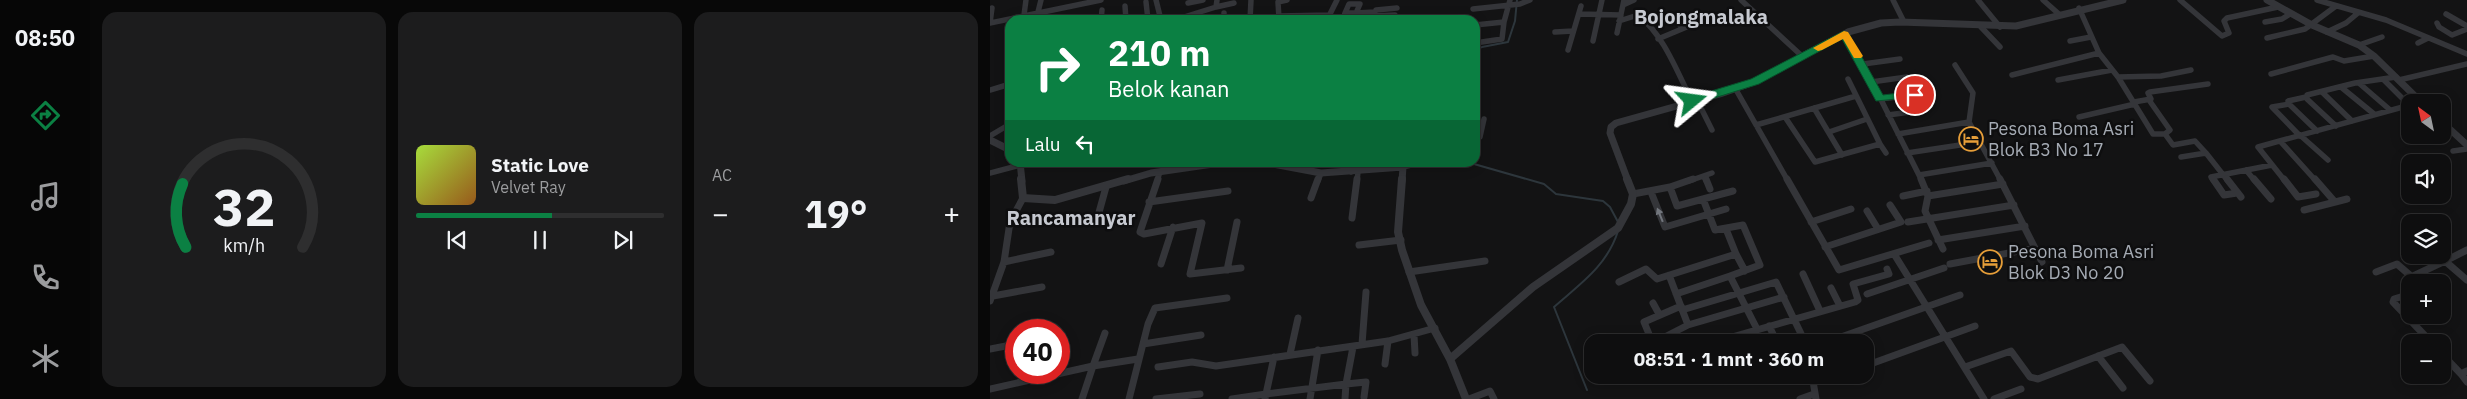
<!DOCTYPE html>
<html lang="id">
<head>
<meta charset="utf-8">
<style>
	body { margin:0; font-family:"IBM Plex Sans",sans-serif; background:#1c1c1d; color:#f1f3f6; height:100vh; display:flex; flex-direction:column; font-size:19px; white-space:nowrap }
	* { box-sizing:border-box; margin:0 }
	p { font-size:16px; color:#9b9c9e }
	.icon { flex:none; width:28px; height:28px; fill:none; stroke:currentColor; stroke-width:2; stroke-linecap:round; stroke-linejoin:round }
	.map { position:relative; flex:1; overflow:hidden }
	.panel { display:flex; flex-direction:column; gap:12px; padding:12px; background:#080808; width:900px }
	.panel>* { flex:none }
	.guide { position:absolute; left:15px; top:15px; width:475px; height:152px; border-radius:15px; box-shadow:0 2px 12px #0003,0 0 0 1px #2e2e2f; background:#0b8043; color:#fff; overflow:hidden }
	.needle { width:32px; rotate:327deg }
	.buttons { position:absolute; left:1411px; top:94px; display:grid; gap:10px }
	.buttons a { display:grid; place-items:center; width:50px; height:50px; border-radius:10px; background:#0e0e0f; box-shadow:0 2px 12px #0003,0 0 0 1px #2e2e2f; font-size:25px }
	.speed { position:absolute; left:15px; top:319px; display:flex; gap:10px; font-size:25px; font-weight:700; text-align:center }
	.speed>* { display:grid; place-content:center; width:65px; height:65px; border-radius:50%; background:#0e0e0f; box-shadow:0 2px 12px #0003,0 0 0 1px #2e2e2f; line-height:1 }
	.speed .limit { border:8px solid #d22; background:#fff; color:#111 }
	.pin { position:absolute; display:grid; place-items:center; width:42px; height:42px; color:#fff; margin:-21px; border:2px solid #fff; border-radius:50%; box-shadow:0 1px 5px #0007 }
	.me { position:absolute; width:55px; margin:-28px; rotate:74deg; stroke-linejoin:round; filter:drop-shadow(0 0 4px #0008) }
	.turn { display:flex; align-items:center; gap:18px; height:105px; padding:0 20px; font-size:22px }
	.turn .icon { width:65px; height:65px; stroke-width:2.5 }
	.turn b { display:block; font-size:35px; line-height:42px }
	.then { display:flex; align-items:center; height:48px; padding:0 20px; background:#0003; gap:10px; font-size:19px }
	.big { font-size:38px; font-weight:800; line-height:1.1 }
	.panel .card { flex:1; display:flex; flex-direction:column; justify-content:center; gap:8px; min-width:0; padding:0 18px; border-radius:15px; background:#1c1c1d }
	.panel .dial { align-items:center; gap:0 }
	.dial svg { height:130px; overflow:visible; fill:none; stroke:#2e2e2f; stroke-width:7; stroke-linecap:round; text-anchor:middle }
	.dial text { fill:#f1f3f6; stroke:none }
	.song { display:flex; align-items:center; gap:15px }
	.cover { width:60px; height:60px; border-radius:8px; background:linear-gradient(135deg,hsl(80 70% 55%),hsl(30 70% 35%)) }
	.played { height:5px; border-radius:2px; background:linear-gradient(90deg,#0b8043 55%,#2e2e2f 55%) }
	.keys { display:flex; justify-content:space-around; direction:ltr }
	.heat { display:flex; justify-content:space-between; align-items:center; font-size:28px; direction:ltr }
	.panel .tiles { flex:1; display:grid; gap:12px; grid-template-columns:repeat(3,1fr) }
	.trip { position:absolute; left:594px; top:334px; width:290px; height:50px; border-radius:15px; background:#0e0e0f; box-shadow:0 2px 12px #0003,0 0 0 1px #2e2e2f; font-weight:800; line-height:50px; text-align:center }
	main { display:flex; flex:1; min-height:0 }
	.tabs { display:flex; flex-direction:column; width:90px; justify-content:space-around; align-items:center; background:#060606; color:#9b9c9e }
	.tabs .icon { width:35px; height:35px }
	.tabs .selected { color:#0b8043 }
	.tabs b { font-size:22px; color:#f1f3f6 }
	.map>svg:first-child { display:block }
</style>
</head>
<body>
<main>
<nav class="tabs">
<b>08:50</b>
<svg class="icon selected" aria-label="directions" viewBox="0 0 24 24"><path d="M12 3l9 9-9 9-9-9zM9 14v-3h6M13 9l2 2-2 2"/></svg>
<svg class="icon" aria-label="music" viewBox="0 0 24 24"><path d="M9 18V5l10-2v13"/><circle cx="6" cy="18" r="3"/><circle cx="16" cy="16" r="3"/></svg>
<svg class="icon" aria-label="phone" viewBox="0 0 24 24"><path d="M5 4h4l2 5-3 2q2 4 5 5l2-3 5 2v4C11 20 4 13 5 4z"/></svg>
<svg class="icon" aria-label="climate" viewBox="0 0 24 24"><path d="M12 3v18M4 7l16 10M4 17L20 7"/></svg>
</nav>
<section class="panel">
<div class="tiles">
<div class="card dial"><svg viewBox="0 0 100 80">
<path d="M14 69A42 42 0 1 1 86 69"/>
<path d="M14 69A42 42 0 0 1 12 30" stroke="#0b8043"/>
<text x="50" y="56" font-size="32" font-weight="700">32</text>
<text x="50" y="72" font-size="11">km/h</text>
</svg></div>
<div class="card">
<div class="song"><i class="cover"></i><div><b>Static Love</b><p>Velvet Ray</p></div></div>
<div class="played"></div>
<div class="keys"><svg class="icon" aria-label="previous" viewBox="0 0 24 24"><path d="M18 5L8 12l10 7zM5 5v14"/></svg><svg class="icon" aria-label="pause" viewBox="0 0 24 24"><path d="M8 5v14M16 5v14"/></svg><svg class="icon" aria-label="next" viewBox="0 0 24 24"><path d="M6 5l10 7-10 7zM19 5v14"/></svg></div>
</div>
<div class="card"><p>AC</p>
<div class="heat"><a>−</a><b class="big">19°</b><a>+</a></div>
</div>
</div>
</section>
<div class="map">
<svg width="1477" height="399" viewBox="0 0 1477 399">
	<rect width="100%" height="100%" fill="#131314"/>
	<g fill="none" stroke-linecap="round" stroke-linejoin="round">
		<path stroke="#2d363c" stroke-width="2" d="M485 51 492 47 518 42 525 21 527 0
			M477 162 554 184 566 194 613 201 620 207 628 222
			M597 390 564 307C590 284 617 266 628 231"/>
		<path stroke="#343539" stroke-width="5.5" d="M166 0 171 20
			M751 0 813 57
			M903 0 913 20
			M988 0 1010 27
			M1053 0 1070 15
			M1190 0 1232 36 1239 33 1234 21 1237 18 1288 7
			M1327 0 1396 20 1477 54
			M156 2 158 20
			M198 3 213 0
			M359 4H370L366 13H355Z
			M633 5 644 0
			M135 6 136 20
			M226 7 244 3
			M2 8 0 23 111 0
			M1089 8 1109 53 1128 77 1163 134H1175
			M483 9 530 4 540 0
			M386 10 407 8
			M48 12 51 0
			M234 13V20
			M589 14 631 15
			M1456 14 1477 26
			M34 15 36 0
			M384 16 405 15
			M194 17 226 7 227 0
			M289 19 288 2 297 0
			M111 20 112 10
			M260 20 261 0
			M270 20 289 16 339 15
			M337 20 347 0
			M353 20 355 13
			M364 20 366 13 385 12
			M629 21 648 15C674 35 687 72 702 101
			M686 21 693 28
			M1275 22 1292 19 1300 14
			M1447 23 1449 27 1462 35 1477 29
			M485 25 514 22 520 0
			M991 27 1010 47
			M565 32 583 31
			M1337 32 1356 23 1368 13
			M627 33 634 0
			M854 34 873 64 932 181
			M1277 38 1315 29 1346 6
			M668 39 699 26
			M603 41 612 0
			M1080 41 1101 37
			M485 43 512 39 514 22
			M1428 43 1438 38
			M1369 45 1392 37
			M578 50 591 6
			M873 64 910 59
			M965 65 983 93 979 122 1011 181
			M1281 74 1343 57 1354 61 1384 56
			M1022 75 1109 53
			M1128 77 1171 76 1201 70
			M1068 80 1122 70
			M1394 80 1419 105
			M1409 80 1477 64
			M881 82 917 77
			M1370 84 1399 109
			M1351 87 1384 114
			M745 88 798 181
			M0 90 20 84
			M1332 92 1362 121
			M890 99 925 95
			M707 100 722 130
			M1159 100 1180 130 1175 134 1183 145 1205 141 1216 153
			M1144 102 1161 99 1158 93 1160 92 1218 84
			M1299 104 1298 101 1316 97
			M824 108 852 155
			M898 115 935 110
			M795 117 825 162 890 144 858 79
			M1089 117 1145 104
			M766 125 866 96
			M1346 126 1317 99V95L1365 83 1406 77
			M839 132 877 119
			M908 134 979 122
			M0 136 20 124
			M1310 136 1282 107 1299 104 1327 131
			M1311 136 1338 160
			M485 138 490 137 494 119
			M1290 141 1326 181
			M890 144 896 153
			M1463 151 1477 149
			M917 153 990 142
			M1191 157 1216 153 1238 181
			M413 167 433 162
			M1256 170 1265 181
			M361 172 363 162
			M0 173 30 165
			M929 175 1002 163
			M714 176 716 181
			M167 181 170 172
			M328 181 331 173
			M367 181 368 172
			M699 181 722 173
			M1224 181 1221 177 1282 165
			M1295 181 1268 147 1420 105"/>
		<path stroke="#343539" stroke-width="7" d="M168 179 150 232 154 234 212 223 200 274 251 268
			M716 179 720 189
			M797 179 849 270 939 243
			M931 179 938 196 935 211 953 249
			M1010 179 1052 262
			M1223 179 1234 195 1247 193
			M1237 179 1251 197
			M1264 179 1281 199
			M1294 179 1308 197 1326 194
			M1325 179 1345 202
			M680 187 703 179
			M661 192 675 227 736 209
			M643 194 680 187 687 206 713 199 725 230 753 225 770 265 740 276 767 329
			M913 196 937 191
			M938 196 1013 184
			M321 198 328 179
			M713 199 743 191
			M159 202 238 191
			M1314 210 1357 199
			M877 211 888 229
			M108 216 116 187
			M362 218 367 179
			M821 222 861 209
			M918 222 1024 205
			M948 240 1035 226
			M369 245 411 240
			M835 247 911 222 900 205
			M1477 250 1455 261 1477 280
			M746 254 755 271
			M904 254 994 399
			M14 262 61 252
			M171 264 183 227
			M960 264 1045 248
			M237 270 247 222
			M419 272 495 261
			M1386 272 1407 264 1422 277
			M813 274 830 311
			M629 282 656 269 667 279 746 254 736 229
			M1423 282 1421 277 1455 261
			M841 288 850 306
			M686 294 740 276
			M877 294 954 268
			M1420 294 1404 299 1403 302 1441 342
			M3 296 52 287
			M0 301 14 262 20 222 33 198
			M663 303 669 314
			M692 310 786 282 815 342
			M698 325 794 297
			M779 326 787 342
			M115 333 103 366 148 359
			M424 335 425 353
			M661 339 654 322 691 306
			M735 339 865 302 868 300 863 284 899 274 897 269
			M665 342 698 325 679 275
			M847 342 851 337 970 295
			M153 344 211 335
			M372 344 376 292
			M363 347 356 384 376 382 374 397
			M0 349 26 344
			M300 354 308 318
			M1452 354 1471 374 1477 371
			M1108 356 1133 388
			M395 364 398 341
			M875 366 985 326
			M168 367 202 362 226 366 398 341 445 328
			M975 367 1021 351 1040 377 1048 379 1132 347 1160 381
			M1471 374 1477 382
			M822 375 826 399
			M797 379 809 375
			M0 389 103 366 92 399
			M139 399 158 324 165 308 237 298
			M166 399 210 394
			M242 399 276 394 284 357
			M275 399 276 394 356 384 355 399
			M320 399 328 350
			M479 399 500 391 504 399
			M810 399 824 394
			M1004 399 1031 389"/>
		<path stroke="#343539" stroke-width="7" d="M1277 0 1322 25 1369 45 1384 56 1431 102
			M1452 122 1477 145
			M0 140 20 150
			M30 162 32 181
			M134 181 161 173 230 163 283 164 331 173 413 167 412 181
			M638 181 620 133 621 127 626 123 730 94 764 82 858 32 891 23 910 22 1026 26 1133 0"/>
		<path stroke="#343539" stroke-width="8" d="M31 179 33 198 65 200 138 179
			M412 179 408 232 412 250 431 305 460 359 476 399
			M460 359 543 287 628 228 641 204 643 194 637 179"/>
	</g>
	<defs><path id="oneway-solid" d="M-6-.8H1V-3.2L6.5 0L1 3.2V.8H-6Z" transform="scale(1.25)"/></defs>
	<use fill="#72767d" href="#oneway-solid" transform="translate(670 215) rotate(-112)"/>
	<path fill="#0b8043" stroke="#07532c" d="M854 31 859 34 893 95 925 91 930 95 928 97 886 101 852 39 769 84 702 105 697 101 698 98 761 79Z"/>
	<path fill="#f59e0b" d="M854 31 858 32 873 56 871 58H864L853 39 832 50 828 51 823 48Z"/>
	<defs>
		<g id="hotel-ring" transform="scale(1.25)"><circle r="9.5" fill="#0e0e0f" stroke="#e69e39" stroke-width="1.5"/><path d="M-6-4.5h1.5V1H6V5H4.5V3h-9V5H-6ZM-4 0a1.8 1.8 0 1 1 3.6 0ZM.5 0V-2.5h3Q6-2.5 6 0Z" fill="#e69e39"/></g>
	</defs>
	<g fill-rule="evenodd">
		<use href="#hotel-ring" x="981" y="139"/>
		<use href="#hotel-ring" x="1000" y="262"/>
	</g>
	<g text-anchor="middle" stroke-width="5" stroke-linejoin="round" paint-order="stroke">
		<g font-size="18" fill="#a5abb4" stroke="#0e0e0f" text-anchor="start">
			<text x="998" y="135">Pesona Boma Asri<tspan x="998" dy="21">Blok B3 No 17</tspan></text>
			<text x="1018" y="258">Pesona Boma Asri<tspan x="1018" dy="21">Blok D3 No 20</tspan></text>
		</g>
		<g font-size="20" font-weight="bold" fill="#c6c9d0" stroke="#0e0e0f">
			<text x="711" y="24">Bojongmalaka</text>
			<text x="81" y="225">Rancamanyar</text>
		</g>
	</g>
</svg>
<div class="buttons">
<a><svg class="needle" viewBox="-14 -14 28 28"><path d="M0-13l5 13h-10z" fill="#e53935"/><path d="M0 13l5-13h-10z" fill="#9b9c9e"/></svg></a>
<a><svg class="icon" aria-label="sound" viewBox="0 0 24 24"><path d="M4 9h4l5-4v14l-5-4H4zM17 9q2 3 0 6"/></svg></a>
<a><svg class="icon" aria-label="layers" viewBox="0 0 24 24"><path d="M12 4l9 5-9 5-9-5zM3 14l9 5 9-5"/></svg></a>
<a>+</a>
<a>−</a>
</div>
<div class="speed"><div class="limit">40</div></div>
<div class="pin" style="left:925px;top:95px;background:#d93025"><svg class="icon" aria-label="arrive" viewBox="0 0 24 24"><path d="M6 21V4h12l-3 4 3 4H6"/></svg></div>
<svg class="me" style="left:702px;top:101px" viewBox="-20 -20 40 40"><path d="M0-17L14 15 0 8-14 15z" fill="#0b8043" stroke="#fff" stroke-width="4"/></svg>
<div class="trip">08:51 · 1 mnt · 360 m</div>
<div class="guide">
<div class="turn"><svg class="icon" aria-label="right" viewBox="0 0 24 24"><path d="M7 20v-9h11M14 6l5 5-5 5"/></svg><div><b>210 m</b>Belok kanan</div></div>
<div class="then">Lalu<svg class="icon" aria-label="left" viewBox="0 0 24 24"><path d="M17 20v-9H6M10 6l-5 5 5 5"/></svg></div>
</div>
</div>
</main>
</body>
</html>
